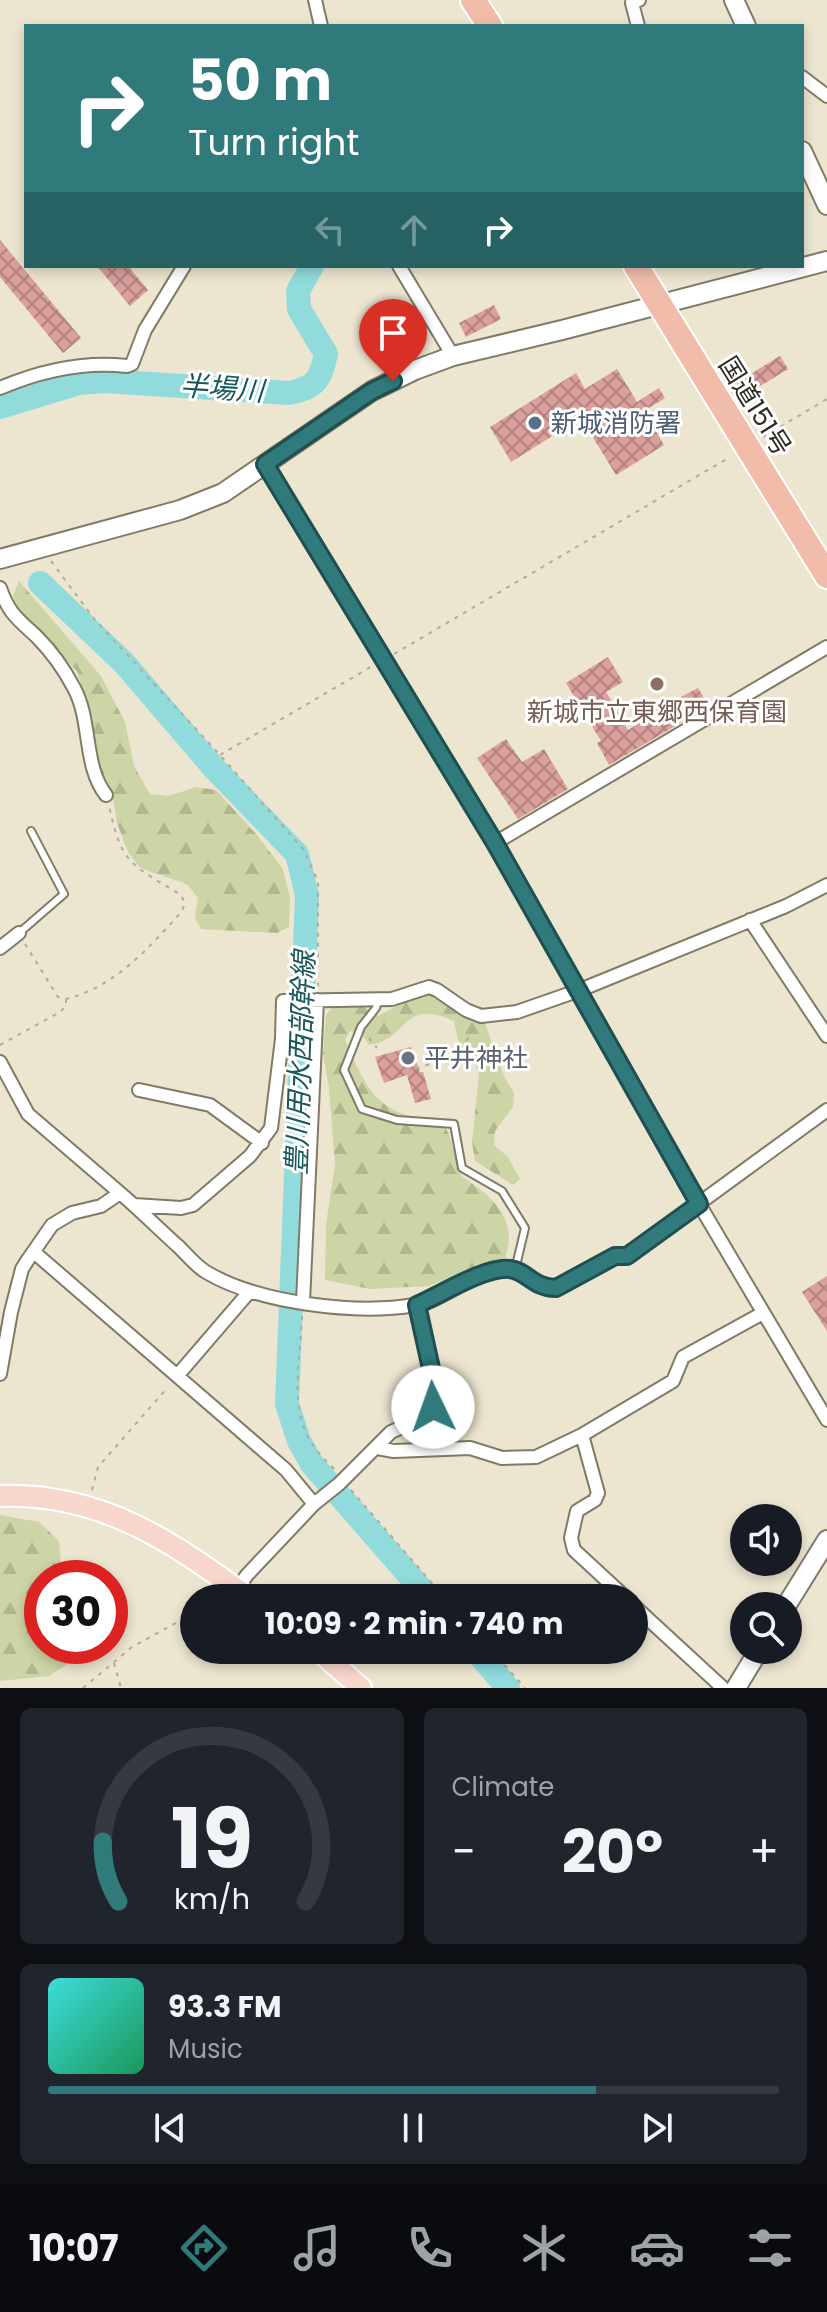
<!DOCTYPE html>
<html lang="en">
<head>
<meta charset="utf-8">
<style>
	body { margin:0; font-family:Poppins,"Noto Sans JP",sans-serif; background:#20242c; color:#f1f3f6; height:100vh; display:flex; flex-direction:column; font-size:30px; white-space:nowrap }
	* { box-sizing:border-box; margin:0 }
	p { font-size:26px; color:#9ea1a6 }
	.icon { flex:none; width:44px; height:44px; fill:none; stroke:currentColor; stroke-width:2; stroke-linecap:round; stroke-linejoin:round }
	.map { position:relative; height:1688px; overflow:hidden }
	.details { display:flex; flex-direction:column; gap:20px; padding:20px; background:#0d0f14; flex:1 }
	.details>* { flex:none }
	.top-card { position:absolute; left:24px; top:24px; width:780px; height:244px; border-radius:0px; box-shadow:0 4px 12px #0003; background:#307a7c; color:#fff; overflow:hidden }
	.fabs { position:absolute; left:730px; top:1504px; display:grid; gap:16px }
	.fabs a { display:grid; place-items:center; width:72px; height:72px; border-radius:50%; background:#171b24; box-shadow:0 4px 12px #0003; font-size:40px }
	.speed { position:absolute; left:24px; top:1560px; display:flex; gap:16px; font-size:40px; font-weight:700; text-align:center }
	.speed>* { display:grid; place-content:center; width:104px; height:104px; border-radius:50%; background:#171b24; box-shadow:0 4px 12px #0003; line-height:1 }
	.speed .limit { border:12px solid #d22; background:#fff; color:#111 }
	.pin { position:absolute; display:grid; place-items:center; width:68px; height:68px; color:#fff; margin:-82px -34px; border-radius:50% 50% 50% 0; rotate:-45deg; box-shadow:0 0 8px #0007 }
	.pin .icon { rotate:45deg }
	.me { position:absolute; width:88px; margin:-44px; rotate:357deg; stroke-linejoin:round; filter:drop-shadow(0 0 6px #0008) }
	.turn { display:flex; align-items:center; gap:28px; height:168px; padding:0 32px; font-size:36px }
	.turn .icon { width:104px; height:104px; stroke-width:2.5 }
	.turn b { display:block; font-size:56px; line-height:68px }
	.lanes { display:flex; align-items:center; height:76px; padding:0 32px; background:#0003; justify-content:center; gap:40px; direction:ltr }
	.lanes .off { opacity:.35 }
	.big { font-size:60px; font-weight:700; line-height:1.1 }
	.details .tile { flex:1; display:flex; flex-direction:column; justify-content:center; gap:12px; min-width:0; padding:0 28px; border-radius:12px; background:#20242c }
	.details .dial { align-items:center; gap:0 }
	.dial svg { height:208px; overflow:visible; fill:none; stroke:#363941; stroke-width:7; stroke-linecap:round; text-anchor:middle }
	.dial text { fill:#f1f3f6; stroke:none }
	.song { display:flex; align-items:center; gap:24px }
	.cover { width:96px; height:96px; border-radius:12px; background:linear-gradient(135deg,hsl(180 70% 55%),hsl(150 70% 35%)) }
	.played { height:8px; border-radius:4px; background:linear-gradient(90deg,#307a7c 75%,#363941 75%) }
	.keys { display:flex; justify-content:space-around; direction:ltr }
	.heat { display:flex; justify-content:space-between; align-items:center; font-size:44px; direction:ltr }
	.details .tiles { flex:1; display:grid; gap:20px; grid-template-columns:1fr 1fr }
	.tile:last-child { grid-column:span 2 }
	.trip { position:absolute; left:180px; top:1584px; width:468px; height:80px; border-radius:40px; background:#171b24; box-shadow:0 4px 12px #0003; font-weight:700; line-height:80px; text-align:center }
	.menu { display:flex; height:128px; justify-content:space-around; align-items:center; background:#090b0e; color:#9ea1a6 }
	.menu .icon { width:56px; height:56px }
	.menu .selected { color:#307a7c }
	.menu b { font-size:36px; color:#f1f3f6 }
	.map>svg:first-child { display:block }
</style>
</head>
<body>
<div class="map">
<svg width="827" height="1688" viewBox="0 0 827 1688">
	<defs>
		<pattern id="forest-firs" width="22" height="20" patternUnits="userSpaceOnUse" patternTransform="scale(2)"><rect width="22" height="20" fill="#cdd4a5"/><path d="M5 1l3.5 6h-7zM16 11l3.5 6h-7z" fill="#b0b68e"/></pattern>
		<pattern id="building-cross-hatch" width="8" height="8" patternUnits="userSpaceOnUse" patternTransform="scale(2)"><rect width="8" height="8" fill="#db9f9c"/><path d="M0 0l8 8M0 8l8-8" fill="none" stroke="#b2827f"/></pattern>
	</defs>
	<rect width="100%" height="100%" fill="#ece5d0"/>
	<path fill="url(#forest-firs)" d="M19 581 101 676 125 722 134 766 150 794 169 796 196 787 216 790 257 835 283 869 290 898 289 927 277 933 201 929 195 918 198 898 187 884 140 868 128 852 117 823 112 792 101 781 94 757 90 713 77 671 19 615 13 596Z
		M429 995C449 1002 464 1016 485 1023L504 1076 514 1093 513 1107 495 1131 494 1145 508 1157 520 1179 513 1185 475 1161 472 1142 479 1074 474 1061 458 1040 454 1021C400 997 411 1039 369 1045L361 1033 350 1031 345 1040C367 1091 379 1118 441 1120L449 1134 461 1176C492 1196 519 1218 505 1259L473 1267 429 1286 370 1289 325 1280 326 1225 335 1164 329 1088 323 1054 326 1015 333 1007H364L378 1016 411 998Z
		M0 1515 39 1522 59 1541 62 1578H42V1646H74L72 1661 49 1676 0 1681Z"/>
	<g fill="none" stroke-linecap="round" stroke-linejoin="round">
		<path stroke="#92dbdd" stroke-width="24" d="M0 407 79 383 104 381 289 393C316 387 320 381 326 354L299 309 298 291 312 266
			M40 583 124 663 214 768 297 854 307 895 287 1404 299 1441 312 1464 429 1598
			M475 1650 508 1688"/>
	</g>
	<path fill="url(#building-cross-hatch)" d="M0 240 81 338 63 353 0 277Z
		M97 266H128L148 290 130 306Z
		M494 305 501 319 466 337 459 323Z
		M780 356 788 369 744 396 736 383Z
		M617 369 637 402 659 388 665 398 644 411 664 445 616 475 581 418 511 462 490 427 576 373 585 389Z
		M608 657 623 682 606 692 628 730 655 714 654 711 698 688 709 706 609 765 597 743 601 741 566 683Z
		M506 739 522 762 544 749 568 789 518 819 477 758Z
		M411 1047 420 1072H423L431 1099 415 1103 407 1075 384 1083 375 1057Z
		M827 1276V1331L802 1292Z"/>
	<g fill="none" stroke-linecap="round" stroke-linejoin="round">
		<g stroke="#807a67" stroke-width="10">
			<path id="lane" d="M19 933 64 894 31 831
				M378 1001 376 1008 361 1027 344 1070 362 1109 397 1120 454 1124 462 1168 502 1191 525 1228 515 1270"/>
		</g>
		<g stroke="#807a67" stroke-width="16">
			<path id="street" d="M315 0 321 26
				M638 26 632 3 639 0
				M802 77 827 96
				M399 266 453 356
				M0 388C40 371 84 361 127 366L132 364 145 330 184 266
				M265 464 495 843 699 1204 827 1420
				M0 588C9 614 18 619 37 637 52 652 64 669 74 688 92 721 83 766 106 795
				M495 843 827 647
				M750 920 827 1036
				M0 948 19 933
				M0 1062 28 1114 120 1193
				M139 1090 210 1105 262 1143
				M134 1205 181 1208 193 1205 250 1156 271 1128 282 1039 283 1001 392 999 429 987 437 990 466 1010 481 1016 517 1012 580 990 786 906 827 885
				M35 1253 286 1470 314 1504
				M303 1302 317 1000
				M0 1374 11 1312 22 1269 27 1261 52 1225 72 1213 101 1206 120 1193C140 1210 159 1229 179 1247 187 1255 196 1266 206 1272 258 1303 355 1315 415 1305 447 1300 473 1270 506 1269 522 1268 534 1288 556 1288L615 1256H627L827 1110
				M177 1376 250 1291
				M582 1435 598 1493 595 1500 577 1511 571 1538 574 1550 626 1598
				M377 1448 394 1451 470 1448 502 1458 536 1457 582 1435 673 1381 683 1357 763 1313
				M237 1589 247 1575 314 1504 339 1484 391 1432 422 1418 433 1407 436 1391 417 1305
				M634 1606 723 1688"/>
		</g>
		<g stroke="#807a67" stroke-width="22">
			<path id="secondary" d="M734 0 746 26
				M802 151 827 205
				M0 559 180 510 223 493 372 391 415 370 453 356 562 330 827 261
				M786 1606 827 1540
				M736 1688 759 1650"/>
		</g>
		<g stroke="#fff" stroke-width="24">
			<path id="primary" d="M0 1496C102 1493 171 1541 249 1598
				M318 1650 361 1688"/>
		</g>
		<g stroke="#fff" stroke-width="28">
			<path id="highway" d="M473 0 490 26
				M636 266 827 576"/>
		</g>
		<path stroke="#b0ab9a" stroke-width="2" stroke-dasharray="4 6" stroke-linecap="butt" d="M763 437 827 399
			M51 561 95 620 220 755 303 849 318 881V988
			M394 654 730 457
			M220 755 374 665
			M25 944 58 997 66 999C115 987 150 947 182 911L185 903 181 895C131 864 122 866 109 806
			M369 1038 377 1048
			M0 1045 60 1012 66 1006V1000
			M416 1069 459 1053 474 1028
			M302 1316C301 1352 290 1401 307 1435 314 1449 324 1459 335 1470
			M92 1490 98 1467 168 1387
			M351 1490 445 1598
			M491 1650 525 1688
			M114 1663 121 1688
			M83 1688 132 1647 194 1613"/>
		<use href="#lane" stroke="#fff" stroke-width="6"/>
		<use href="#street" stroke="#fff" stroke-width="12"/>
		<use href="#secondary" stroke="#fff" stroke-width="18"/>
		<use href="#primary" stroke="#f7d7cc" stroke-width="20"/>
		<use href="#highway" stroke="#f1bdaa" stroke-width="24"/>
	</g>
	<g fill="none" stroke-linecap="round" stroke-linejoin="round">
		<g stroke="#1f4f51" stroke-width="20">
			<path id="route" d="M393 381 372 391 265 464 495 843 699 1204 627 1256H615L556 1288C533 1288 527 1271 510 1269 486 1266 440 1295 417 1305L436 1391 433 1407"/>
		</g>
		<use href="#route" stroke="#307a7c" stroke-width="14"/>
	</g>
	<circle fill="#5c6f8a" stroke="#fff" stroke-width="3" cx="535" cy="423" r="8"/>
	<circle fill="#8d6e63" stroke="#fff" stroke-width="3" cx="657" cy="684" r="8"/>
	<circle fill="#6b7280" stroke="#fff" stroke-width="3" cx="408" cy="1058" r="8"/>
	<g text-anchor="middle" stroke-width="6" stroke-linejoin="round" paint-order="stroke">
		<g font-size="26" fill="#2d2b23" stroke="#fff">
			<text transform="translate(755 406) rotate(58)" y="9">国道151号</text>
		</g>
		<g font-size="26" fill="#4e5e75" stroke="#fff" text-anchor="start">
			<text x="551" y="432">新城消防署</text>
		</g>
		<g font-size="26" fill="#785e54" stroke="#fff">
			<text x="657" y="721">新城市立東郷西保育園</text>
		</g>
		<g font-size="26" fill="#5b616d" stroke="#fff" text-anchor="start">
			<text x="424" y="1067">平井神社</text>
		</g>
		<g font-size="28" font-style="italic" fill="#1a585a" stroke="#fff">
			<text transform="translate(222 388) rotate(4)" y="10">半場川</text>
			<text transform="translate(300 1063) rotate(-88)" y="10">豊川用水西部幹線</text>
		</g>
	</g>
</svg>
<div class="fabs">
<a><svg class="icon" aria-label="sound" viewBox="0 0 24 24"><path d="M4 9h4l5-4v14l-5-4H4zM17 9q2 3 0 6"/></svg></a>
<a><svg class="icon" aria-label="search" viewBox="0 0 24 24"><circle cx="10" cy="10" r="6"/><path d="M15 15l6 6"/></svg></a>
</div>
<div class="speed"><div class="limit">30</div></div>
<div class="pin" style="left:393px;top:381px;background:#d93025"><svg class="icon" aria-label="arrive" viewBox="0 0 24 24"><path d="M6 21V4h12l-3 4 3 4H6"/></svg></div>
<svg class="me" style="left:433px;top:1407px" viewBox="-20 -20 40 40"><circle r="19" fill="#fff"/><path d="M0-13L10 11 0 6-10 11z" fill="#307a7c"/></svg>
<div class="trip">10:09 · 2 min · 740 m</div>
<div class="top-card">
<div class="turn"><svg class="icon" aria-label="right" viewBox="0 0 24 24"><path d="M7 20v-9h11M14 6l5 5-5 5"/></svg><div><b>50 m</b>Turn right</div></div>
<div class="lanes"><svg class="icon off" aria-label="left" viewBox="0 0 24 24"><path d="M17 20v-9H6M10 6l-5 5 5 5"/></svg><svg class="icon off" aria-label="ahead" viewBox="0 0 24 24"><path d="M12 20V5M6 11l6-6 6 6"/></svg><svg class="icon" aria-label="right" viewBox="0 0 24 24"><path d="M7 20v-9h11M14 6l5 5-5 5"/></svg></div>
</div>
</div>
<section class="details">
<div class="tiles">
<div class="tile dial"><svg viewBox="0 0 100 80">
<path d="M14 69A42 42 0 1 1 86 69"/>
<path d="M14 69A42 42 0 0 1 8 46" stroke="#307a7c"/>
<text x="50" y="56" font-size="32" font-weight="700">19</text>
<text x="50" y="72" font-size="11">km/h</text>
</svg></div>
<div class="tile"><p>Climate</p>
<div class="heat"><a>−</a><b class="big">20°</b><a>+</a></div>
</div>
<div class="tile">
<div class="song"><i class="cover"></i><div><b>93.3 FM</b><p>Music</p></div></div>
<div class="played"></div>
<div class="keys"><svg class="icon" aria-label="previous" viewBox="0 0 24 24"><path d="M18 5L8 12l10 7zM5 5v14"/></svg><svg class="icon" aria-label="pause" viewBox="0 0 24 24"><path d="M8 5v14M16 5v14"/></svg><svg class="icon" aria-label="next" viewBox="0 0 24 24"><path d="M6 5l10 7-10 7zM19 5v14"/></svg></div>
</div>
</div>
</section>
<nav class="menu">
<b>10:07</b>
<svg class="icon selected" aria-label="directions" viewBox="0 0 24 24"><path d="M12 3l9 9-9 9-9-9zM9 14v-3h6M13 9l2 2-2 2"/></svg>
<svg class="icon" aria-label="music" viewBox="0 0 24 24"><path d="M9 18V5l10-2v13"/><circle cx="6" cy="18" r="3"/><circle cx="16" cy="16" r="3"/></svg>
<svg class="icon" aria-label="phone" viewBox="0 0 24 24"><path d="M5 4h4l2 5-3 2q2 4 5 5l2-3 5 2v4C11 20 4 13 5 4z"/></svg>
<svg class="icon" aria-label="climate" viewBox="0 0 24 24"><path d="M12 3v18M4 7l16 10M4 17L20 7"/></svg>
<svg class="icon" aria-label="car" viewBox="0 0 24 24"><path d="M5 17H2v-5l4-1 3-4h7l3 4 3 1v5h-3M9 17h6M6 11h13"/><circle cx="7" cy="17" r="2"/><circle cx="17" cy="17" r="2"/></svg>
<svg class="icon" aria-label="filters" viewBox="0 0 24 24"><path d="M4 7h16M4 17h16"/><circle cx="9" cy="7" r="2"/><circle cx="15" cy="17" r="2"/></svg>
</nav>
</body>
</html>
